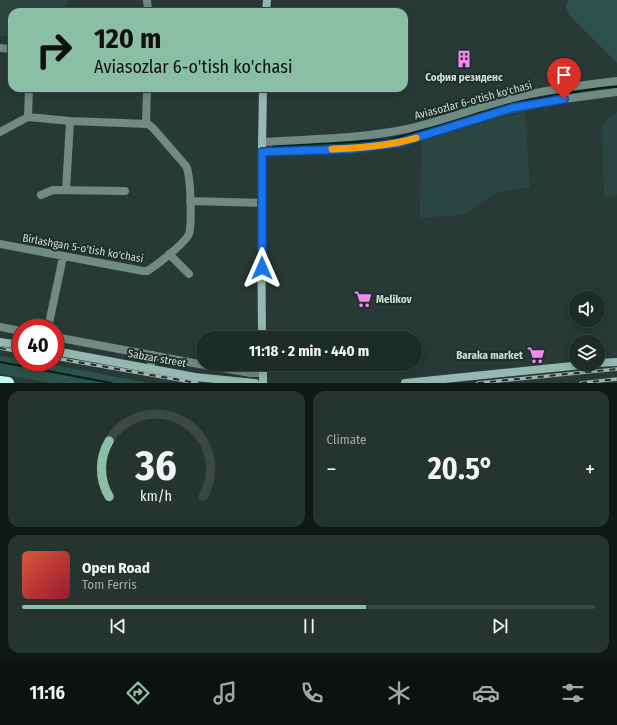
<!DOCTYPE html>
<html lang="en">
<head>
<meta charset="utf-8">
<style>
	body { margin:0; font-family:"Fira Sans Condensed",sans-serif; background:#263430; color:#f1f3f6; height:100vh; display:flex; flex-direction:column; font-size:15px; white-space:nowrap }
	* { box-sizing:border-box; margin:0 }
	p { font-size:13px; color:#a1a7a8 }
	.icon { flex:none; width:22px; height:22px; fill:none; stroke:currentColor; stroke-width:2; stroke-linecap:round; stroke-linejoin:round }
	.map { position:relative; height:383px; overflow:hidden }
	.panel { display:flex; flex-direction:column; gap:8px; padding:8px; background:#101816; flex:1 }
	.panel>* { flex:none }
	.hud { position:absolute; left:8px; top:8px; width:400px; height:84px; border-radius:12px; box-shadow:0 2px 10px #0003,0 0 0 1px #3c4845; background:#8abfa5; color:#111; overflow:hidden }
	.fabs { position:absolute; left:569px; top:291px; display:grid; gap:8px }
	.fabs a { display:grid; place-items:center; width:36px; height:36px; border-radius:50%; background:#1e2c28; box-shadow:0 2px 10px #0003,0 0 0 1px #3c4845; font-size:20px }
	.speed { position:absolute; left:12px; top:319px; display:flex; gap:8px; font-size:20px; font-weight:700; text-align:center }
	.speed>* { display:grid; place-content:center; width:52px; height:52px; border-radius:50%; background:#1e2c28; box-shadow:0 2px 10px #0003,0 0 0 1px #3c4845; line-height:1 }
	.speed .limit { border:6px solid #d22; background:#fff; color:#111 }
	.pin { position:absolute; display:grid; place-items:center; width:34px; height:34px; color:#fff; margin:-41px -17px; border-radius:50% 50% 50% 0; rotate:-45deg; box-shadow:0 0 4px #0007 }
	.pin .icon { rotate:45deg }
	.me { position:absolute; width:44px; margin:-22px; rotate:0deg; stroke-linejoin:round; filter:drop-shadow(0 0 3px #0008) }
	.turn { display:flex; align-items:center; gap:14px; height:84px; padding:0 20px; font-size:18px }
	.turn .icon { width:52px; height:52px; stroke-width:2.5 }
	.turn b { display:block; font-size:28px; line-height:34px }
	.big { font-size:30px; font-weight:700; line-height:1.1 }
	.panel .card { flex:1; display:flex; flex-direction:column; justify-content:center; gap:6px; min-width:0; padding:0 14px; border-radius:12px; background:#263430 }
	.panel .dial { align-items:center; gap:0 }
	.dial svg { height:104px; overflow:visible; fill:none; stroke:#3c4845; stroke-width:7; stroke-linecap:round; text-anchor:middle }
	.dial text { fill:#f1f3f6; stroke:none }
	.song { display:flex; align-items:center; gap:12px }
	.cover { width:48px; height:48px; border-radius:6px; background:linear-gradient(135deg,hsl(10 70% 55%),hsl(350 70% 35%)) }
	.played { height:4px; border-radius:2px; background:linear-gradient(90deg,#8abfa5 60%,#3c4845 60%) }
	.keys { display:flex; justify-content:space-around; direction:ltr }
	.heat { display:flex; justify-content:space-between; align-items:center; font-size:22px; direction:ltr }
	.panel .tiles { flex:1; display:grid; gap:8px; grid-template-columns:1fr 1fr }
	.card:last-child { grid-column:span 2 }
	.trip { position:absolute; left:196px; top:331px; width:226px; height:40px; border-radius:20px; background:#1e2c28; box-shadow:0 2px 10px #0003,0 0 0 1px #3c4845; font-weight:700; line-height:40px; text-align:center }
	.tabs { display:flex; height:64px; justify-content:space-around; align-items:center; background:#0c1210; color:#a1a7a8 }
	.tabs .icon { width:28px; height:28px }
	.tabs .selected { color:#8abfa5 }
	.tabs b { font-size:18px; color:#f1f3f6 }
	.map>svg:first-child { display:block }
</style>
</head>
<body>
<div class="map">
<svg width="617" height="383" viewBox="0 0 617 383">
	<rect width="100%" height="100%" fill="#283a36"/>
	<path fill="#2b4640" d="M0 0H68L64 12H12V37L0 36Z
		M525 111 530 187 495 193 463 215 420 218 421 141Z
		M617 112V194L604 198 602 125Z"/>
	<path fill="#2d524a" d="M568 0H617V63L572 18 566 8Z
		M29 6 45 11V12H27Z
		M0 356 21 359V362H37L150 383H51L0 374Z"/>
	<g fill="none" stroke-linecap="round" stroke-linejoin="round">
		<path stroke="#011f19" stroke-width="2" d="M273 146 388 140 521 101 598 88 617 87
			M0 362 111 383"/>
		<path stroke="#728a84" stroke-width="8" d="M147 0 148 12
			M0 48 12 49
			M28 117 29 88
			M146 123 147 88
			M0 132 28 117 70 121 148 124 153 128 186 166C191 175 192 224 189 234 185 243 156 266 147 271H143L0 244
			M262 142C310 139 360 139 407 129 442 121 475 108 509 99 544 90 581 85 617 81
			M262 152 351 149 399 143 512 109 564 99 617 92
			M66 190 70 121
			M41 195 53 190 125 191
			M190 201 261 203
			M169 254 189 274
			M0 327 21 331
			M48 328 63 257
			M55 337 199 364 251 373H263
			M150 369 153 355"/>
		<path stroke="#93b9b0" stroke-width="8" d="M266 12 267 0
			M262 338 261 203 263 88
			M0 342 21 345
			M55 351 195 377 255 383
			M598 363 617 362
			M263 364V383
			M405 383 592 364"/>
		<path stroke="#c2fff0" stroke-width="12" d="M0 382 8 383"/>
		<g stroke="#a5b2ae" stroke-width="3.5">
			<path id="rail" d="M0 348 21 352
				M55 358 197 383
				M478 383 617 369
				M581 383 617 379"/>
		</g>
		<use href="#rail" stroke="#1e302c" stroke-width="2" stroke-dasharray="6" stroke-linecap="butt"/>
	</g>
	<g fill="none" stroke-linecap="round" stroke-linejoin="round">
		<g stroke="#114b97" stroke-width="10">
			<path id="route" d="M262 268V152L351 149 399 143 512 108 564 99"/>
		</g>
		<use href="#route" stroke="#1a73e8" stroke-width="7"/>
		<path stroke="#f59e0b" stroke-width="7" d="M332 149C361 148 389 146 416 138"/>
	</g>
	<defs>
		<g id="building-bare" transform="scale(1.38)"><path d="M-4-6H4V6H1V3H-1V6H-4ZM-2.5-4.3h1.7v1.8h-1.7ZM.8-4.3h1.7v1.8H.8ZM-2.5-1h1.7V.8h-1.7ZM.8-1h1.7V.8H.8Z" fill="#f489f0" stroke="#1e302c" stroke-width="2.5" paint-order="stroke"/></g>
		<g id="supermarket-bare" transform="scale(1.38)"><path d="M-6-5.5h2.5l.6 2H6L4.5 2H-2.5L-4.4-4H-6ZM-1.5 3.2a1.3 1.3 0 1 0 .1 0ZM3 3.2a1.3 1.3 0 1 0 .1 0Z" fill="#f489f0" stroke="#1e302c" stroke-width="2.5" paint-order="stroke"/></g>
	</defs>
	<g fill-rule="evenodd">
		<use href="#building-bare" x="464" y="59"/>
		<use href="#supermarket-bare" x="363" y="299"/>
		<use href="#supermarket-bare" x="536" y="355"/>
	</g>
	<g text-anchor="middle" stroke-width="4" stroke-linejoin="round" paint-order="stroke">
		<g font-size="11" font-weight="bold" fill="#d1dcd9" stroke="#1e302c">
			<text x="464" y="81">София резиденс</text>
			<text x="376" y="303" text-anchor="start">Melikov</text>
			<text x="523" y="359" text-anchor="end">Baraka market</text>
		</g>
		<g font-size="11" fill="#d1dcd9" stroke="#1e302c">
			<text transform="translate(473 100) rotate(-15)" y="4">Aviasozlar 6-o'tish ko'chasi</text>
			<text transform="translate(83 248) rotate(10)" y="4">Birlashgan 5-o'tish ko'chasi</text>
			<text transform="translate(157 358) rotate(10)" y="4">Sabzar street</text>
		</g>
	</g>
</svg>
<div class="fabs">
<a><svg class="icon" aria-label="sound" viewBox="0 0 24 24"><path d="M4 9h4l5-4v14l-5-4H4zM17 9q2 3 0 6"/></svg></a>
<a><svg class="icon" aria-label="layers" viewBox="0 0 24 24"><path d="M12 4l9 5-9 5-9-5zM3 14l9 5 9-5"/></svg></a>
</div>
<div class="speed"><div class="limit">40</div></div>
<div class="pin" style="left:564px;top:99px;background:#d93025"><svg class="icon" aria-label="arrive" viewBox="0 0 24 24"><path d="M6 21V4h12l-3 4 3 4H6"/></svg></div>
<svg class="me" style="left:262px;top:268px" viewBox="-20 -20 40 40"><path d="M0-17L14 15 0 8-14 15z" fill="#1a73e8" stroke="#fff" stroke-width="4"/></svg>
<div class="trip">11:18 · 2 min · 440 m</div>
<div class="hud">
<div class="turn"><svg class="icon" aria-label="right" viewBox="0 0 24 24"><path d="M7 20v-9h11M14 6l5 5-5 5"/></svg><div><b>120 m</b>Aviasozlar 6-o'tish ko'chasi</div></div>
</div>
</div>
<section class="panel">
<div class="tiles">
<div class="card dial"><svg viewBox="0 0 100 80">
<path d="M14 69A42 42 0 1 1 86 69"/>
<path d="M14 69A42 42 0 0 1 14 26" stroke="#8abfa5"/>
<text x="50" y="56" font-size="32" font-weight="700">36</text>
<text x="50" y="72" font-size="11">km/h</text>
</svg></div>
<div class="card"><p>Climate</p>
<div class="heat"><a>−</a><b class="big">20.5°</b><a>+</a></div>
</div>
<div class="card">
<div class="song"><i class="cover"></i><div><b>Open Road</b><p>Tom Ferris</p></div></div>
<div class="played"></div>
<div class="keys"><svg class="icon" aria-label="previous" viewBox="0 0 24 24"><path d="M18 5L8 12l10 7zM5 5v14"/></svg><svg class="icon" aria-label="pause" viewBox="0 0 24 24"><path d="M8 5v14M16 5v14"/></svg><svg class="icon" aria-label="next" viewBox="0 0 24 24"><path d="M6 5l10 7-10 7zM19 5v14"/></svg></div>
</div>
</div>
</section>
<nav class="tabs">
<b>11:16</b>
<svg class="icon selected" aria-label="directions" viewBox="0 0 24 24"><path d="M12 3l9 9-9 9-9-9zM9 14v-3h6M13 9l2 2-2 2"/></svg>
<svg class="icon" aria-label="music" viewBox="0 0 24 24"><path d="M9 18V5l10-2v13"/><circle cx="6" cy="18" r="3"/><circle cx="16" cy="16" r="3"/></svg>
<svg class="icon" aria-label="phone" viewBox="0 0 24 24"><path d="M5 4h4l2 5-3 2q2 4 5 5l2-3 5 2v4C11 20 4 13 5 4z"/></svg>
<svg class="icon" aria-label="climate" viewBox="0 0 24 24"><path d="M12 3v18M4 7l16 10M4 17L20 7"/></svg>
<svg class="icon" aria-label="car" viewBox="0 0 24 24"><path d="M5 17H2v-5l4-1 3-4h7l3 4 3 1v5h-3M9 17h6M6 11h13"/><circle cx="7" cy="17" r="2"/><circle cx="17" cy="17" r="2"/></svg>
<svg class="icon" aria-label="filters" viewBox="0 0 24 24"><path d="M4 7h16M4 17h16"/><circle cx="9" cy="7" r="2"/><circle cx="15" cy="17" r="2"/></svg>
</nav>
</body>
</html>
